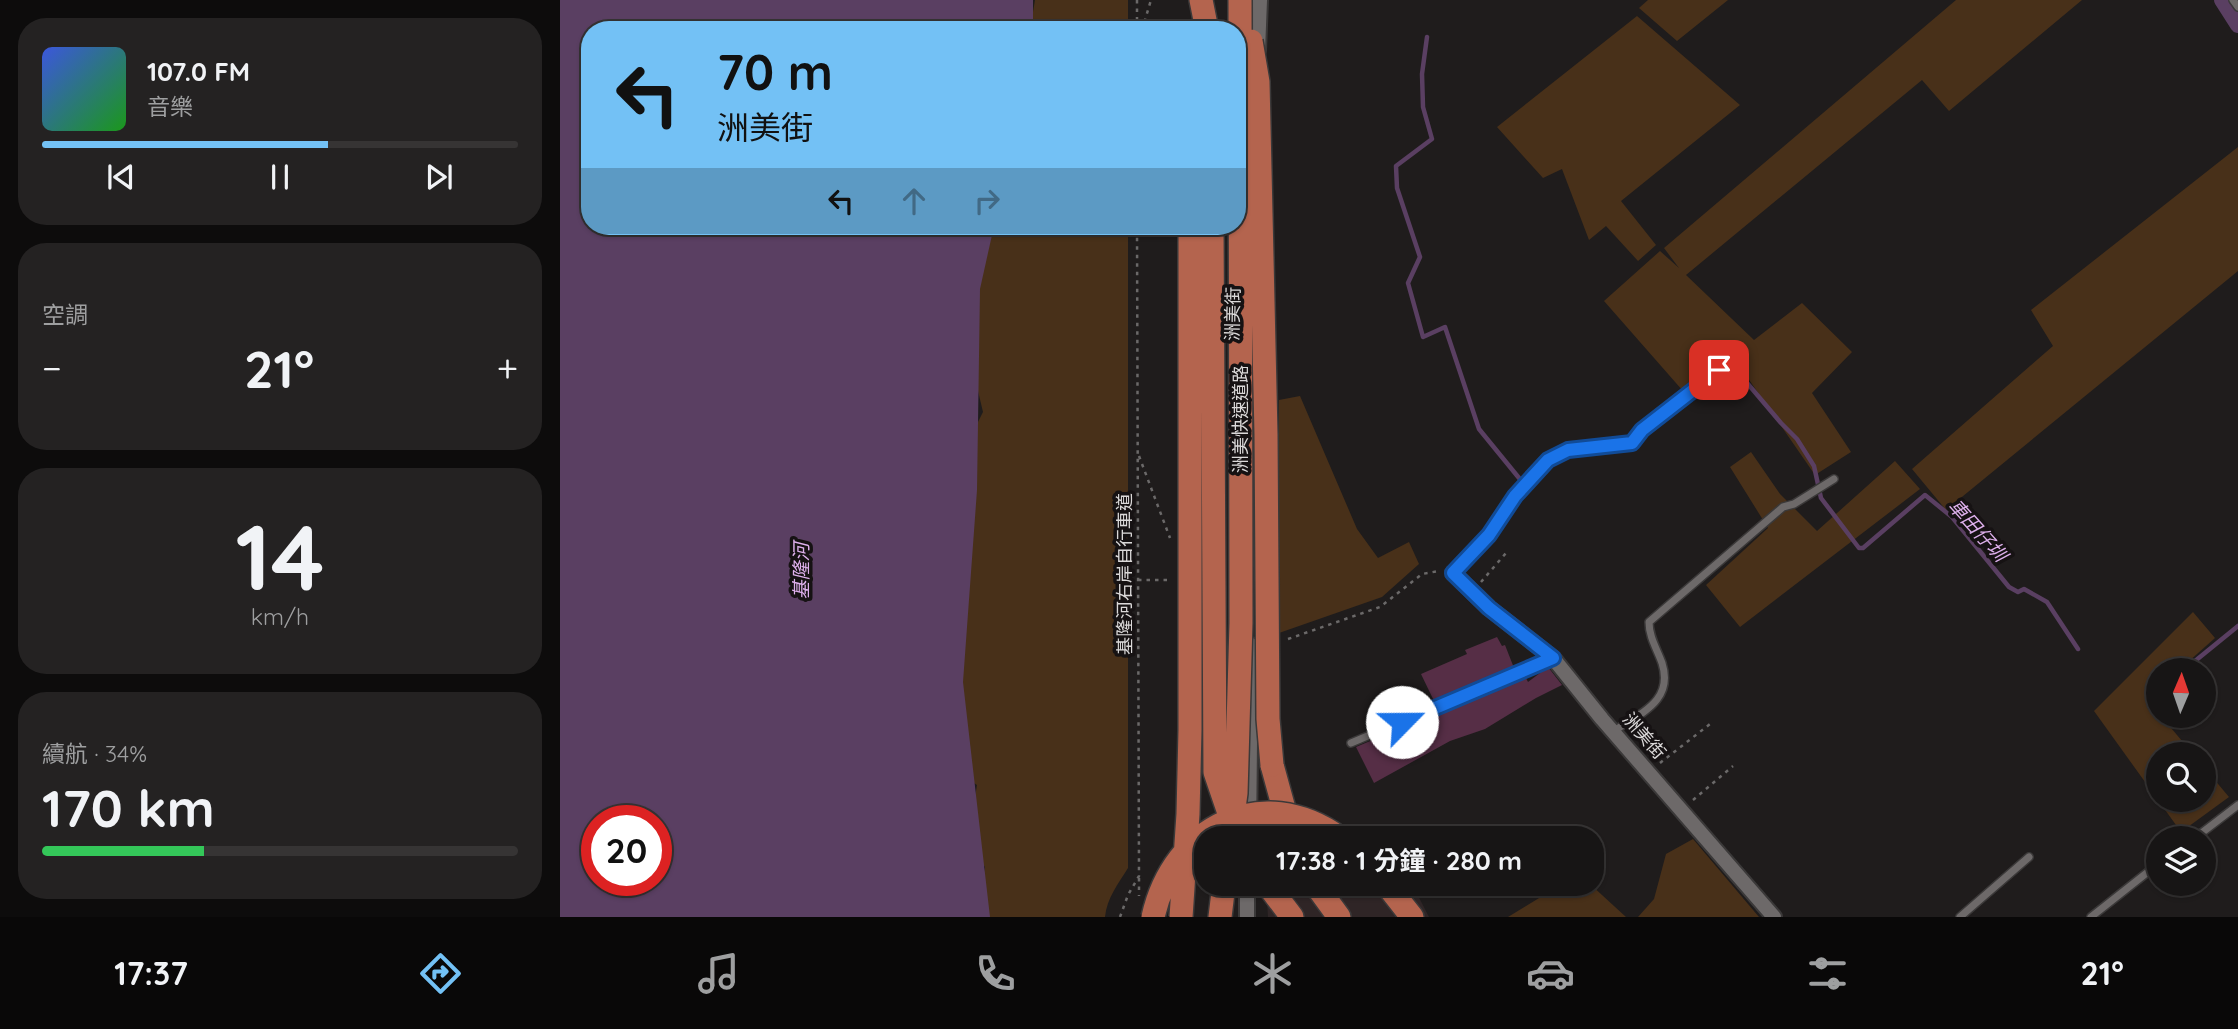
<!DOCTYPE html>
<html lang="zh-TW">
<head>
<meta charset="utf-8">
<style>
	body { margin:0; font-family:Quicksand,"Noto Sans TC",sans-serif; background:#242222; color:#f1f3f6; height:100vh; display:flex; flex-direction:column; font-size:26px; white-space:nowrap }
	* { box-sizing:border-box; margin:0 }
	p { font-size:23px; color:#9e9fa0 }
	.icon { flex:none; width:38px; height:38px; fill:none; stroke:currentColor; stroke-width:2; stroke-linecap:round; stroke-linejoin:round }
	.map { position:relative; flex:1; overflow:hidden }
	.panel { display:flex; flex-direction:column; gap:18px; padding:18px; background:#0d0c0c; width:560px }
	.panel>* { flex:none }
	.top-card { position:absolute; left:21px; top:21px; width:665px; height:214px; border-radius:28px; box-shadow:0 2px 5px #0004,0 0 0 2px #363434; background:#73c1f5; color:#111; overflow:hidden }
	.needle { width:46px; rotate:2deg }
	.tools { position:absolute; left:1586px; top:658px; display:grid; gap:14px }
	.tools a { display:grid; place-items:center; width:70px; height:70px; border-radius:50%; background:#171515; box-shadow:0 2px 5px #0004,0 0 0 2px #363434; font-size:35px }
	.speed { position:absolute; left:21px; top:805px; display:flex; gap:14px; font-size:35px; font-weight:700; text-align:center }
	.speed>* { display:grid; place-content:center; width:91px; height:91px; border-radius:50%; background:#171515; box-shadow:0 2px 5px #0004,0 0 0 2px #363434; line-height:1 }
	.speed .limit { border:10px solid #d22; background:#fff; color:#111 }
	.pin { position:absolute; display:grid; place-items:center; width:60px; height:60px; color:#fff; margin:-30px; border-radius:14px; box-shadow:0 4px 10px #0006 }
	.me { position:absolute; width:77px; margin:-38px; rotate:67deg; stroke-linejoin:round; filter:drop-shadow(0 0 5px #0008) }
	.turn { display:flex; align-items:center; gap:24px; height:147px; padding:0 21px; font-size:32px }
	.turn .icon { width:91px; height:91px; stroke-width:2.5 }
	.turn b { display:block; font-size:49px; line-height:60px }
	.lanes { display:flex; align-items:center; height:66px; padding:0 21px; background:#0003; justify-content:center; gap:35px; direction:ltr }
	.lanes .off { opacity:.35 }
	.big { font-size:52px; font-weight:700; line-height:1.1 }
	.panel .widget { flex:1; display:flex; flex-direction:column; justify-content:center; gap:10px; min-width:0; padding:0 24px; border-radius:28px; background:#242222 }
	.panel .dial { align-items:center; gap:0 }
	.dial b { font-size:91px; line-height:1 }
	.song { display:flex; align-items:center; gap:21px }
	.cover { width:84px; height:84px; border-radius:10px; background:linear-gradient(135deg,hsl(230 70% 55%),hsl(120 70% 35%)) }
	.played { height:7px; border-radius:4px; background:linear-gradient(90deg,#73c1f5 60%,#363434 60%) }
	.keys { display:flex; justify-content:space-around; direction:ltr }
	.heat { display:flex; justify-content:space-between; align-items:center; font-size:38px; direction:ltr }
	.charge { height:10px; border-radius:5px; background:linear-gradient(90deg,#34c759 34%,#363434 0) }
	.trip { position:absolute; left:634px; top:826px; width:410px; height:70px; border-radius:28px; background:#171515; box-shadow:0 2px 5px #0004,0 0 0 2px #363434; font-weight:700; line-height:70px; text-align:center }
	.tab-bar { display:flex; height:112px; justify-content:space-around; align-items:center; background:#090808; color:#9e9fa0 }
	.tab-bar .icon { width:49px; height:49px }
	.tab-bar .on { color:#73c1f5 }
	.tab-bar b { font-size:32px; color:#f1f3f6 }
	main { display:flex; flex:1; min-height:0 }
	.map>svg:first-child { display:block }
</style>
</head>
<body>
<main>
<section class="panel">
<div class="widget">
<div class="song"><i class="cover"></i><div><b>107.0 FM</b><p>音樂</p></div></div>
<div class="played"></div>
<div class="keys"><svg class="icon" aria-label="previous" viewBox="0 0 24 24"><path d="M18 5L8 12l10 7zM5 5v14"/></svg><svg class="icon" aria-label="pause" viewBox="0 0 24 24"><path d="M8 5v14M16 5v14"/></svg><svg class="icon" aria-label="next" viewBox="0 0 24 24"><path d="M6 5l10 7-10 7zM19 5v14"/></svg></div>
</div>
<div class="widget"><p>空調</p>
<div class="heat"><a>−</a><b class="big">21°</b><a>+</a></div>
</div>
<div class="widget dial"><b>14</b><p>km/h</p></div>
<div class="widget"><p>續航 · 34%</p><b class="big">170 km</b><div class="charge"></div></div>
</section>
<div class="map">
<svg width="1678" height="917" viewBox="0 0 1678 917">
	<rect width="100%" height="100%" fill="#1f1c1c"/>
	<path fill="#2f2526" d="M706 884H852L869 917H708Z"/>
	<path fill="#483019" d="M475 0H568V30H470Z
		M1088 0H1168L1117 41 1079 8Z
		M1396 0H1522L1389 111 1362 80 1126 275 1194 340 1242 303 1292 352 1252 393 1291 452 1255 475 1174 358 1123 391 1044 301 1100 251 1119 268 1104 248Z
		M1077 16 1180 105 1061 201 1096 245 1078 261 1046 226 1029 240 1002 169 983 178 937 127Z
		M1678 147V271L1386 510 1352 469 1493 346 1471 310Z
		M432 226H568V868C558 884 547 898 545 917H407L422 886 425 867C406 839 412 816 417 785L398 773 410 438 423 412 418 391 412 317Z
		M740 396 797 529 818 558 849 542 859 564 822 597 719 633V400Z
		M1191 452 1220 494 1257 531 1335 461 1360 489 1180 627 1146 585 1208 528 1170 467Z
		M1633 612 1655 638 1619 670H1598V689L1587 699 1598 712V716H1601L1633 754H1598V800H1643V766L1669 797 1621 832 1534 711Z
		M1133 839 1199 917H1078L1094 899 1106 854Z
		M1002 884H1030L1066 917H948Z"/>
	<path fill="#5a3f62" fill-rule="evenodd" d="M0 0H473V30H30V226H434L420 289 417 490 403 682 430 917H0ZM37 821H96V880H37Z"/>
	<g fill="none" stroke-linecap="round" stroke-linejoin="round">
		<path stroke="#5a3f62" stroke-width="4.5" d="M867 37 862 74 863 107 872 139 836 166 837 188 860 257 848 283 863 337 885 327 919 429 959 478
			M1169 368 1182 377 1221 423 1237 439 1254 466 1261 498 1299 548H1303L1365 495 1392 517 1449 587 1458 592 1464 589 1487 602 1518 649
			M1624 670 1678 626
			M1589 698 1598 692"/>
		<path stroke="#5a3f62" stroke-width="16" d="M1662 0 1678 25"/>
	</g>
	<path fill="#562e46" d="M937 637 942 646 945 645 954 668 874 701 861 674 907 654 905 650Z
		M988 667 1002 685 976 698 925 729 890 741 814 783 796 747 965 676 968 682Z"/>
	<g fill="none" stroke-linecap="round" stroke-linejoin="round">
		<g stroke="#3b3939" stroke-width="10">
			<path id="service" d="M1673 0 1678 7
				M893 573 929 535 955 496 988 460 1008 450 1072 443 1082 430 1159 370
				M1054 731C1081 713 1114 701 1102 663 1097 649 1089 637 1089 622L1223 507 1234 504 1274 479
				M791 743 992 658
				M1635 838 1678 805
				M1400 917 1469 857
				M1531 917 1598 864"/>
		</g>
		<g stroke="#3b3939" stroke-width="18">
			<path id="minor" d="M698 51 700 0
				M691 352 693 306
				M893 573 929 608 993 658 1042 719 1214 917
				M689 838 691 645
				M687 917V884"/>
		</g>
		<g stroke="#3b3939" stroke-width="26">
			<path id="trunk" d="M641 0 647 30
				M712 765 732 838
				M707 884 732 917
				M755 884 779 917
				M826 884 852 917
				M660 917 664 884"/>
		</g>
		<path stroke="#6b6969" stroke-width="2.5" stroke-dasharray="3.5 5" stroke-linecap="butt" d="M577 0V30
			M582 30 591 0
			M579 456 610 538
			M578 580H611
			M921 582 946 553
			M728 639 820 607 862 574 879 571
			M1100 763 1150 724
			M1133 800 1173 766
			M579 878V896
			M560 917 568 895 579 876 577 226"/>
		<use href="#service" stroke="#6d6969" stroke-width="7"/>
		<use href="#minor" stroke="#6d6969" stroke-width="14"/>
		<use href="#trunk" stroke="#b4644e" stroke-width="23"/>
		<g stroke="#3b3939" stroke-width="26" stroke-linecap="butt">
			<path id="trunk-bridge" d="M691 41 698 82 706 434 708 719 712 765
				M652 226 655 772 671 819
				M670 838 676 793 681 623 680 0
				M593 917C613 827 701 781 780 838
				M621 917 628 814 630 730V226"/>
		</g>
		<use href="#trunk-bridge" stroke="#b4644e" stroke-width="23"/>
	</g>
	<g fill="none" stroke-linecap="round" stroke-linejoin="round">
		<g stroke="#114b97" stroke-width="18">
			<path id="route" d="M842 722 993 658 929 608 893 573 929 535 955 496 988 460 1008 450 1072 443 1082 430 1159 370"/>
		</g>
		<use href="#route" stroke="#1a73e8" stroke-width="12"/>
	</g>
	<g text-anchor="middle" stroke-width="7" stroke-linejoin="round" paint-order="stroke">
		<g font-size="18" fill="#dbd9d9" stroke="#161213">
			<text transform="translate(673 314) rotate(-89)" y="6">洲美街</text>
			<text transform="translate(681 419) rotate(-90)" y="6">洲美快速道路</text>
			<text transform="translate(565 574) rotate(-90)" y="6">基隆河右岸自行車道</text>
			<text transform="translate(1084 736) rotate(49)" y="6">洲美街</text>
		</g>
		<g font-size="19" font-style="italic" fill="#deb0ec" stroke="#161213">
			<text transform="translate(1418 530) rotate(48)" y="7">車田仔圳</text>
			<text transform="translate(241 571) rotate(-90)" y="7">基隆河</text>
		</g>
	</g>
</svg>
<div class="tools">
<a><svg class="needle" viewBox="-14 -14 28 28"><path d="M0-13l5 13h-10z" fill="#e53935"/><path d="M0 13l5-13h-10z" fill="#9e9fa0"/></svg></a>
<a><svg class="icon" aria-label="search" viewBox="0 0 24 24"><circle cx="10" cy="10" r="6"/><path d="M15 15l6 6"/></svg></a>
<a><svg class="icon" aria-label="layers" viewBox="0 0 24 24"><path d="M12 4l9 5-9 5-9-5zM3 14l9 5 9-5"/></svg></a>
</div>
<div class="speed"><div class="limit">20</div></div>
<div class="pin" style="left:1159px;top:370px;background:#d93025"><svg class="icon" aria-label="arrive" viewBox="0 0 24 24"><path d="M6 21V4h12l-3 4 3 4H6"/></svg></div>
<svg class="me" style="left:842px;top:722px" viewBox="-20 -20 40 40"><circle r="19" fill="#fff"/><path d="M0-13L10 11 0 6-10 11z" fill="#1a73e8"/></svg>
<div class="trip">17:38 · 1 分鐘 · 280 m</div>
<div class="top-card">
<div class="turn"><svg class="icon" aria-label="left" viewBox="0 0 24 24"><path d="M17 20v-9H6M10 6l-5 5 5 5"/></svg><div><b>70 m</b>洲美街</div></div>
<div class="lanes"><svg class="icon" aria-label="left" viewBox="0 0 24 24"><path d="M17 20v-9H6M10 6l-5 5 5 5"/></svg><svg class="icon off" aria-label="ahead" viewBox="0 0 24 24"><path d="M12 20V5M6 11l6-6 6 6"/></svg><svg class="icon off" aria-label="right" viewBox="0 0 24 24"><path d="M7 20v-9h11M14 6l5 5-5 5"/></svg></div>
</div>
</div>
</main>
<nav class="tab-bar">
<b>17:37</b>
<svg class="icon on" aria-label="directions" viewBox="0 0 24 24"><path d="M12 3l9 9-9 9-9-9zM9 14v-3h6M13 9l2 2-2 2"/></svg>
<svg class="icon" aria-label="music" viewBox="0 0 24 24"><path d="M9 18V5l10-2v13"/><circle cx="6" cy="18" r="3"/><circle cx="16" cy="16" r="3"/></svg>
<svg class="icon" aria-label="phone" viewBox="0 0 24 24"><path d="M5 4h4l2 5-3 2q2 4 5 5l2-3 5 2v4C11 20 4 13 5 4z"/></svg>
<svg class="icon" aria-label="climate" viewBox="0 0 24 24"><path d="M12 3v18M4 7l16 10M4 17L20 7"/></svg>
<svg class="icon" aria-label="car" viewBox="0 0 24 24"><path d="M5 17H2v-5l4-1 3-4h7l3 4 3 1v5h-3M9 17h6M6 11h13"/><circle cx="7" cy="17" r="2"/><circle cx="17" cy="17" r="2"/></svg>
<svg class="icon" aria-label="filters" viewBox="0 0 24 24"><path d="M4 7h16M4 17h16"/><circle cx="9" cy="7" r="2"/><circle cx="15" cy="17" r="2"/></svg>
<b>21°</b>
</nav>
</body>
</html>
